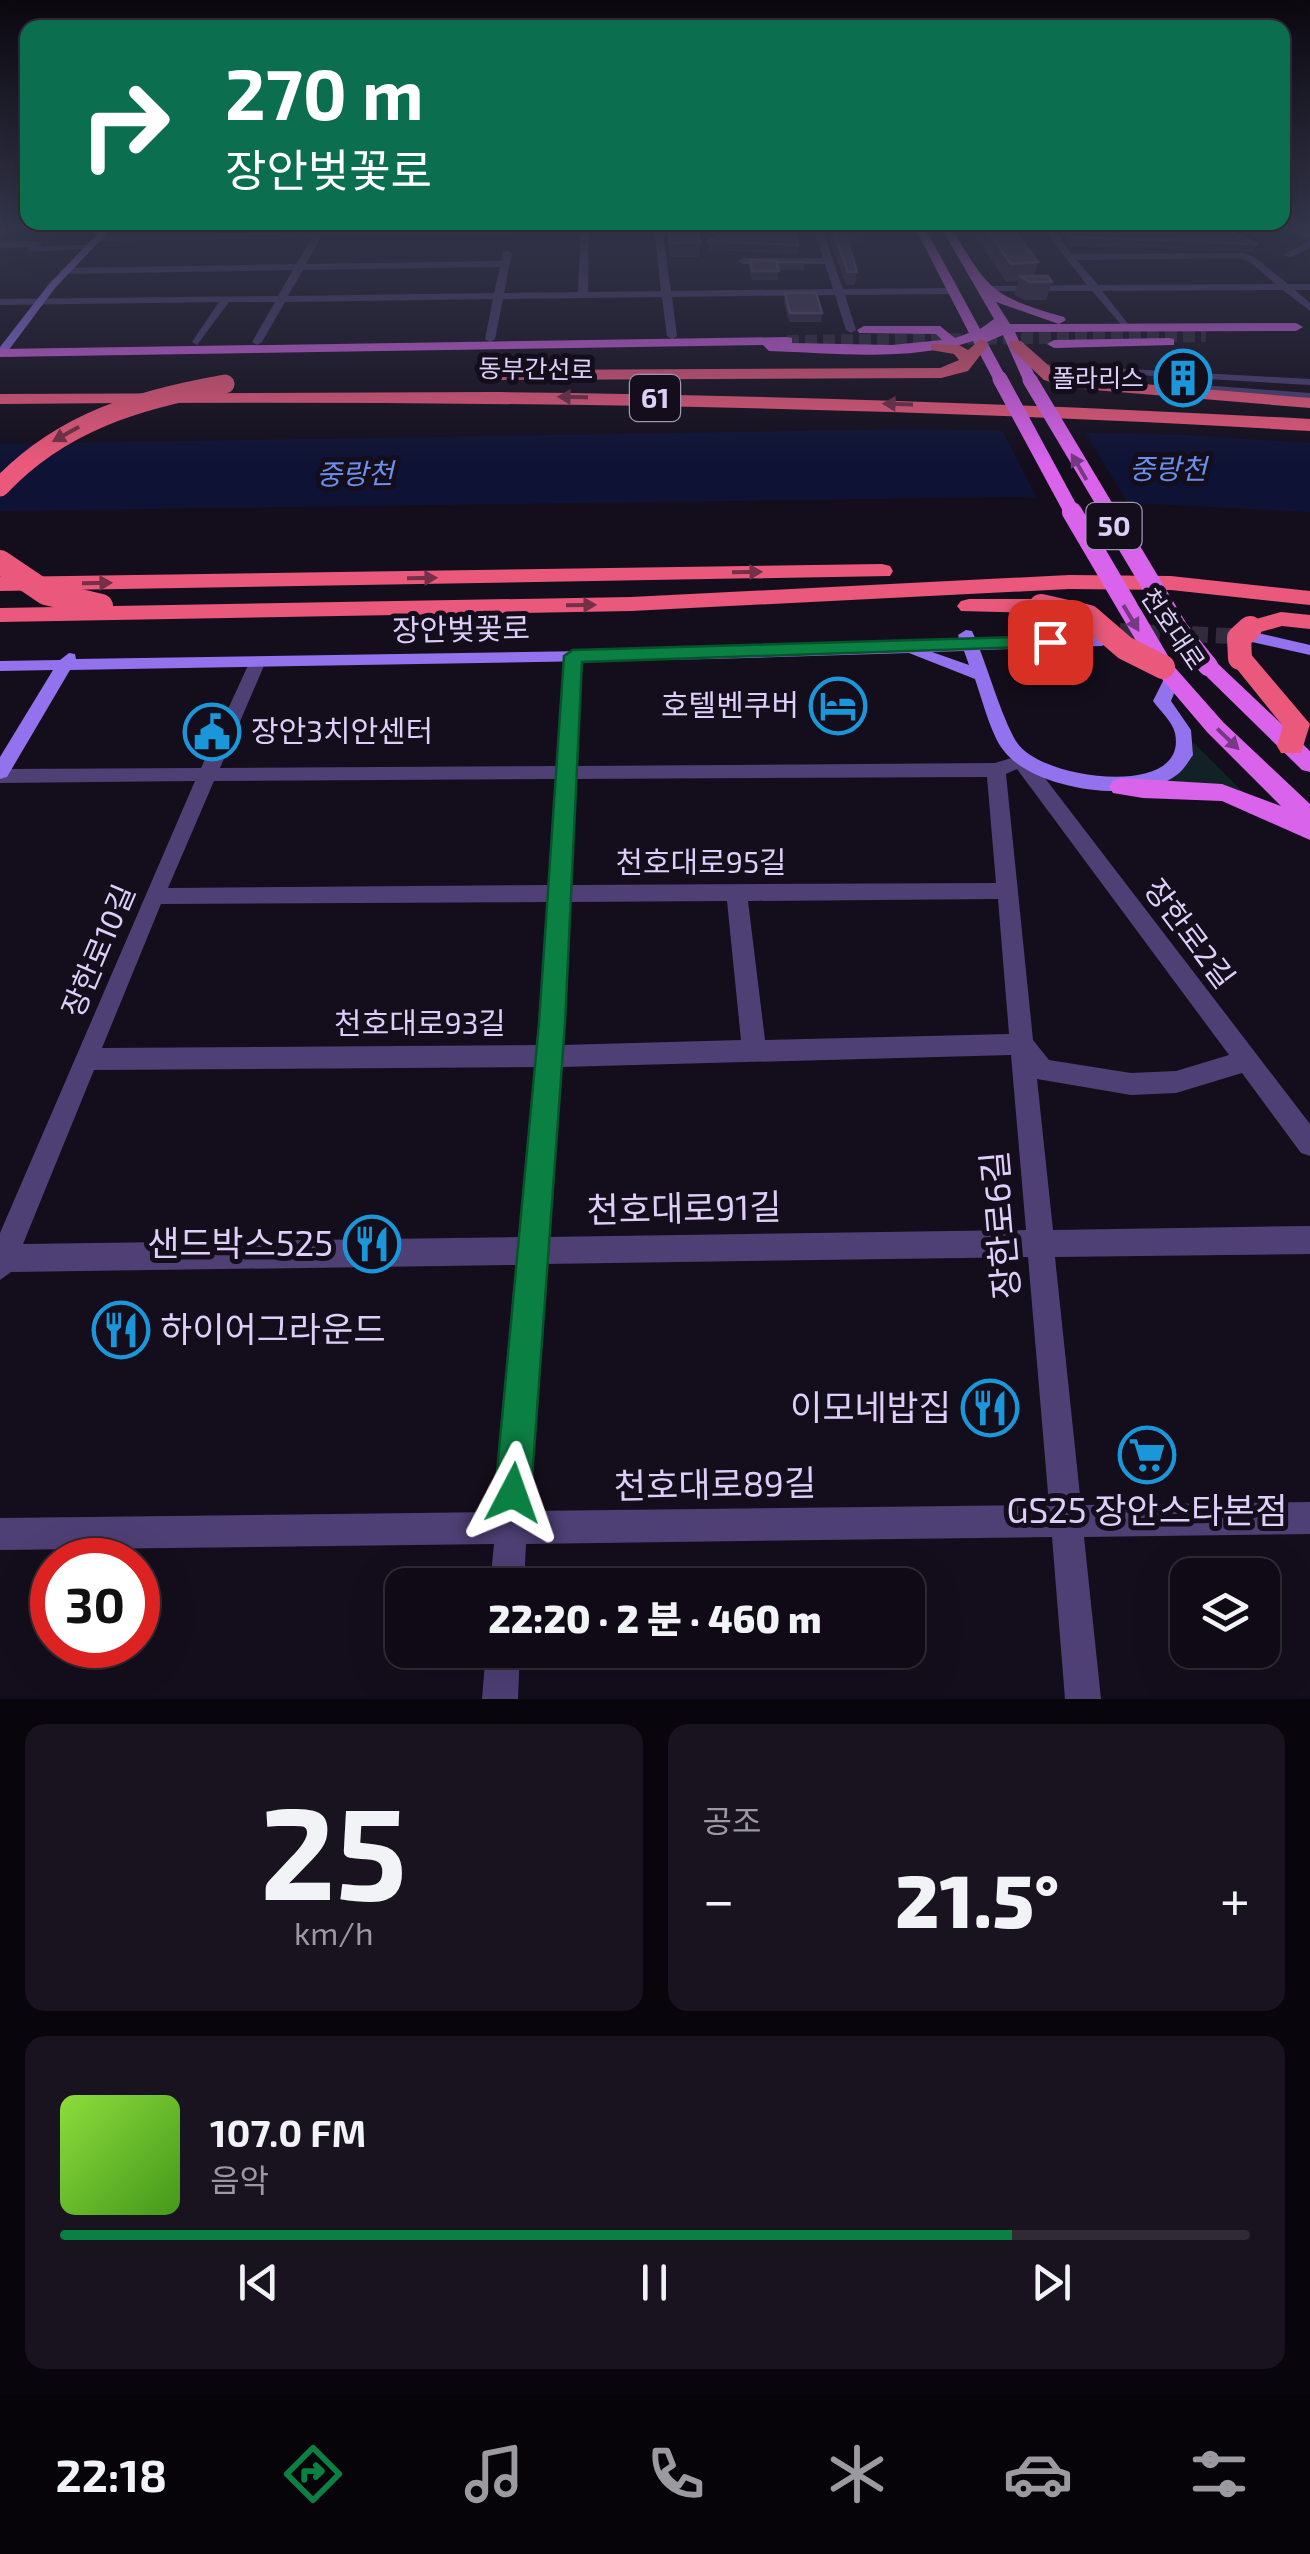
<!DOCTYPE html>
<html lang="ko">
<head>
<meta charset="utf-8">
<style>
	body { margin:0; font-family:"Exo 2","Noto Sans KR",sans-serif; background:#18131e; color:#f1f3f6; height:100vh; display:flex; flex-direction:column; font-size:38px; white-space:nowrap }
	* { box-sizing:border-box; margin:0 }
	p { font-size:32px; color:#9b9aa0 }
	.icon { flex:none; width:55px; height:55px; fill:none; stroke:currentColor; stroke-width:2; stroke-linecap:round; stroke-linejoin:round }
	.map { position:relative; height:1699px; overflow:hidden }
	.side { display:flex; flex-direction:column; gap:25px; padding:25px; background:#08060c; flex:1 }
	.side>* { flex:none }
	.guide { position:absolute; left:20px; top:20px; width:1270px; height:210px; border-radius:20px; box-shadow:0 10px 40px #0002,0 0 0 2px #2f2b34; background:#0b6e4f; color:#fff; overflow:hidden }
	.controls { position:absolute; left:1170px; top:1558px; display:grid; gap:20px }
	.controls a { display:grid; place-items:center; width:110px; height:110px; border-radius:20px; background:#0f0a15; box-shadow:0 10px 40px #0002,0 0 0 2px #2f2b34; font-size:50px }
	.speed { position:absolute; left:30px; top:1538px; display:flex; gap:20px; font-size:50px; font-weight:700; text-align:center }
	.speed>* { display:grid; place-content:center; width:130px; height:130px; border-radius:50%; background:#0f0a15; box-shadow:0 10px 40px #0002,0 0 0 2px #2f2b34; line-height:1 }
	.speed .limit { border:15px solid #d22; background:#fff; color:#111 }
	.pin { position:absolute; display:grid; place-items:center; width:85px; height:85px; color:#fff; margin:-42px; border-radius:20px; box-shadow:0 5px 15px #0006 }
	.me { position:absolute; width:110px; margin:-55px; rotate:4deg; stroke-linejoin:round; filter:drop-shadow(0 0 8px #0008) }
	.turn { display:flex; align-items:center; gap:35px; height:210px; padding:0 40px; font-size:45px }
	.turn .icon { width:130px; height:130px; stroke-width:2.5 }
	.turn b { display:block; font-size:70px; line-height:85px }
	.big { font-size:75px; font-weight:800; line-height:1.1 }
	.side .card { flex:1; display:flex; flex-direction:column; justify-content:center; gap:15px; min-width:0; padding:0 35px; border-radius:20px; background:#18131e }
	.side .dial { align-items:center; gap:0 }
	.dial b { font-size:130px; line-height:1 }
	.song { display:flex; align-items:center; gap:30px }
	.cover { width:120px; height:120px; border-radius:15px; background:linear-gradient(135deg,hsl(90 70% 55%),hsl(100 70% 35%)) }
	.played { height:10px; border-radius:5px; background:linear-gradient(90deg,#0b8043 80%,#2f2b34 80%) }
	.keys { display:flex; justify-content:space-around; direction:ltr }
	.heat { display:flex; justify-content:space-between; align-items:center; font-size:55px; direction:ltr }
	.side .tiles { flex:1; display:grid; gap:25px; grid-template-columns:1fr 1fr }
	.card:last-child { grid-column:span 2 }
	.trip { position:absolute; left:385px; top:1568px; width:540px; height:100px; border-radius:20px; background:#0f0a15; box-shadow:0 10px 40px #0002,0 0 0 2px #2f2b34; font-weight:800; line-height:100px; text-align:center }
	.tabs { display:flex; height:160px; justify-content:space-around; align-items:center; background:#060408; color:#9b9aa0 }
	.tabs .icon { width:70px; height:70px }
	.tabs .selected { color:#0b8043 }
	.tabs b { font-size:45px; color:#f1f3f6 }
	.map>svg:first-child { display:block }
</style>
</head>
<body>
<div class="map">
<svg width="1310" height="1699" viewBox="0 0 1310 1699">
	<rect width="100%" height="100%" fill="#140e1c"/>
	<path fill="#122125" d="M1193 743 1195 744 1245 794 1156 782 1192 752Z"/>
	<path fill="#0e1335" d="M917 429 1187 435 1310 443V512L1017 497 0 511V444Z"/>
	<path fill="#140e1c" d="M1000 426 1082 427 1130 507 1039 503Z"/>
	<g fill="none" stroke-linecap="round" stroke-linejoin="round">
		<path stroke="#322b3d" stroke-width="16" stroke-dasharray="16 8" stroke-linecap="butt" d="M1096 630 1252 637"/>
		<path stroke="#322b3d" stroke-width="12" stroke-dasharray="12 6" stroke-linecap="butt" d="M787 341 1206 336"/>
		<path fill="#4e3f75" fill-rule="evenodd" d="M5 226H14L0 237V230Z
			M320 226H325L324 232 515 230 512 235 321 237 306 264 501 261 502 253 507 250 512 253 504 293 578 292 581 226H589L588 292 661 291 654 226H662L671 291 833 289 825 264H743L738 261 743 258H823L815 232H767L770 227 905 226 907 228 903 231 823 232 843 289 952 288 957 291 952 294 845 295 856 330 851 333 846 330 835 295 672 297 677 336 672 339 667 336 662 297 503 299 495 339 490 342 485 339 493 299 285 302 262 342 257 345 252 342 275 302H229L197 345 192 342 219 302 0 305V299L278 296 293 270 65 274 60 271 65 268 296 264 312 238 98 241 94 238 98 235 315 232ZM500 267 494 293 288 296 303 270Z
			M1052 226 1072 254 1244 253 1256 258 1288 284H1310V290H1295L1310 303V311L1283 290 1102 291 1129 325 1124 328 1092 291H980L983 286 1087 285 1043 229 945 230 941 227ZM1240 258 1250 262 1276 284 1098 285 1077 260Z
			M1272 226H1285L1310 233V239Z
			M37 241 42 244 39 246 88 245 93 248 32 252 27 249 29 247 0 248V242Z
			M1310 241V248L1291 257 1283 255Z
			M1038 364 1310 379V385L1034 369 1032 367Z
			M1187 384 1310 393V401L1183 389V385Z
			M573 651 581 656 576 766 995 763 1021 755 1028 756 1310 1124V1156L1301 1153 1242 1073 1176 1093 1131 1095 1037 1079 1053 1230 1310 1226V1254L1055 1257 1081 1505 1310 1502V1534L1084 1537 1101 1699H1065L1052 1537 526 1544 524 1585H490L494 1544 0 1550V1518L496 1512 516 1265 11 1272 0 1280V1233L195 781 0 783V769L201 768 250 661 258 656 266 661 220 768 557 766 565 656ZM1017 769 1229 1055 1176 1071 1131 1073 1049 1060 1033 1040 1006 774ZM987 777 996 883 570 885 575 779ZM557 779 549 885 168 888 214 781ZM998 899 1009 1034 765 1040 748 901ZM727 901 741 1040 562 1045 569 902ZM548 902 539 1045 102 1048 161 904ZM1011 1055 1026 1230 546 1237 561 1067ZM537 1067 519 1237 23 1244 94 1070ZM1028 1257 1049 1505 528 1511 544 1264Z
			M486 1650H520L518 1699H482Z"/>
		<path fill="#9372ed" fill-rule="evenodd" d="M105 226H114L55 288 5 355 0 356V347L49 284Z
			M966 630 972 631 976 640 1102 636 1110 641 1102 646 980 650C989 673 1005 726 1018 744 1044 780 1189 799 1175 733 1172 721 1160 711 1153 701L1165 677 1171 675 1179 681 1171 701 1191 730 1193 755C1189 761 1184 769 1178 774 1140 806 1034 790 1004 751 991 735 982 699 975 679L909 653 711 659 70 670 7 777 0 779V757L53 670 0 671V661L60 660 69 653 75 654 76 659 711 649 960 641 958 635ZM964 651 969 665 932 652Z
			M1258 633 1310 645V655L1252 642 1250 638Z"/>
		<path fill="#da63ec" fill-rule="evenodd" d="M914 226H924L980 329 994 319 940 226H950C990 291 989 295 1064 317L1066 320 1059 324 1296 323 1303 327 1296 331 1015 332 1037 380 1030 384 1023 380 1003 335 987 342 1007 379 1000 383 993 379 973 341C909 362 835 353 769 351L763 345 0 357V349L787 337 792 338V343L892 345 942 340 936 334 859 333 857 330 864 326H940L955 338 969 333ZM996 302 1059 324H1010Z
			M1169 338 1174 339V345L1054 348 1047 344 1054 340Z
			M1208 659 1215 661 1310 751V772L1302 770 1201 671 1198 666 1201 661Z
			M1163 660 1170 662 1223 722 1310 804V840L1222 801 1143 798 1113 793 1109 787 1113 781 1121 778 1222 784 1281 806 1207 732 1156 672 1153 667 1156 662Z"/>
		<path fill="#ea597b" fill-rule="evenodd" d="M981 339 989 344 968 371 941 378 488 380 479 375 488 370 940 368 959 360 954 354 931 350V344L959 345 968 350Z
			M1009 341H1021L1056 372 1072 378 1310 398V408L1070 388 1044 380 1009 347Z
			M492 392C765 395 1037 404 1310 419V431C873 405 437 400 0 404V394Z
			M882 564 890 566 893 571 890 576 0 591V577Z
			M1069 575 1171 576 1310 591V605L1171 590 1069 589 631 611 0 622V608L631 597Z
			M969 599H1041L1053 606 1041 613 961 611 957 606 961 601Z
			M1281 612 1310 615V629L1282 626 1250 635 1238 628 1242 623Z
			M1240 650 1249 652 1310 724 1301 753H1281L1277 746 1283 726 1228 658Z"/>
		<path stroke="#da63ec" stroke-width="15" d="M1000 379 1073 514
			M1030 380 1110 514"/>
		<path stroke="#da63ec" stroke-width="20" d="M1072 512 1163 667
			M1108 512 1178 629 1208 666"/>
		<path stroke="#ea597b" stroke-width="19" d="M0 487C61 422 139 399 225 384"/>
		<path stroke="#ea597b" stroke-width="24" d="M0 562 46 593 101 606
			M1041 606 1089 617 1125 648 1163 667
			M1240 658 1239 638 1250 628"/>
	</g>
	<path fill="#372948" d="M632 226H649V231H633Z
		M668 226 700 242 699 257H670Z
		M829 226H863L864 229 862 242H847L857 272 855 285H846L828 236Z
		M975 226H1010L1038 262 1034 276 1052 282 1046 300H1025L1014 295 1018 281 1006 282 973 233Z
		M1057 226H1152L1150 229 1110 232 1113 234 1168 231 1169 226H1218L1257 244 1253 252 1071 246Z
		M709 241 799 245 798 254 709 250Z
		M750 260 805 262 804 270H778V280H752L749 268Z
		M785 293 822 313 821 322H789L784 302Z"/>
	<path fill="#21162f" d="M1107 226H1152L1150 229 1106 232 1102 236Z"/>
	<path fill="#493a5b" stroke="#605274" stroke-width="2.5" d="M668 226H696L700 242 670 243Z
		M831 226H863L864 229H844L857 272H848Z
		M984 226H1010L1038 262 1011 264Z
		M1065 226H1107L1105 228 1113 234 1169 231 1170 226H1218L1257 244 1073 237Z
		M736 227H793L799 245 709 241Z
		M750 260 805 262H776L779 271H752Z
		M1019 276H1048L1052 282H1030Z
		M785 293H816L822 313H790Z"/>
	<defs><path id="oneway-solid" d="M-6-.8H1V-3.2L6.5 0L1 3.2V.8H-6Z" transform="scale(2.5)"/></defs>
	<g fill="#743047">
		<use href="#oneway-solid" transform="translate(573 397) rotate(-179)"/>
		<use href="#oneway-solid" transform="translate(898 404) rotate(-178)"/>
		<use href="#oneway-solid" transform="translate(66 434) rotate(151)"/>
		<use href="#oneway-solid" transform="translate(747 572) rotate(-1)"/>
		<use href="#oneway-solid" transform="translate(422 578) rotate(-1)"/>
		<use href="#oneway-solid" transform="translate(97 583) rotate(-1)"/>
		<use href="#oneway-solid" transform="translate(581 605) rotate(-1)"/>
	</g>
	<g fill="#773884">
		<use href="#oneway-solid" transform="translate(1079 467) rotate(-120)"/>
		<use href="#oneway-solid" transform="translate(1131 618) rotate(59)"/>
		<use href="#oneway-solid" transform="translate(1228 739) rotate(44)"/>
	</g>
	<linearGradient id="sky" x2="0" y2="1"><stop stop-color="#0b080f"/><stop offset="0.49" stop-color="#34364b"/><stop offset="1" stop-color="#34364b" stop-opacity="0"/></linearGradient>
	<rect width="1310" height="464" fill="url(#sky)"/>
	<path fill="#0b8043" stroke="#07532c" stroke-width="2.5" d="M1050 636 1059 642 1057 646 582 662 565 1023 531 1493 526 1505 513 1511 501 1505 495 1493 539 1023 564 656 573 650Z"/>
	<defs>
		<g id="building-ring" transform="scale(2.875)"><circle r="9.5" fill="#140e1c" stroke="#1b97d9" stroke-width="1.5"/><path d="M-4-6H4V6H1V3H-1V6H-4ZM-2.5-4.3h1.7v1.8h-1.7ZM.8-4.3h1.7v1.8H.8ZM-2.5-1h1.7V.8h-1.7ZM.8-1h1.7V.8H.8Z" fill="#1b97d9"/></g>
		<g id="hotel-ring" transform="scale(2.875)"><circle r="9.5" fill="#140e1c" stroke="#1b97d9" stroke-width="1.5"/><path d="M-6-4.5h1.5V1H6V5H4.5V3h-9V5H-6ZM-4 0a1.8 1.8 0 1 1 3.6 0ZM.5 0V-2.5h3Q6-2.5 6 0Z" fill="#1b97d9"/></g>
		<g id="civic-ring" transform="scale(2.875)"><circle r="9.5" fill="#140e1c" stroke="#1b97d9" stroke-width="1.5"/><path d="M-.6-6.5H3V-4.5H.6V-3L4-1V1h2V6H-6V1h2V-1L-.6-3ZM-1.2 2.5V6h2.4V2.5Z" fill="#1b97d9"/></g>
		<g id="restaurant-ring" transform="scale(2.875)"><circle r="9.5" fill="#140e1c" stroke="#1b97d9" stroke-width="1.5"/><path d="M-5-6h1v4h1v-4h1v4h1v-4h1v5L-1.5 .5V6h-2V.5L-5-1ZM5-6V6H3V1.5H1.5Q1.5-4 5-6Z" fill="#1b97d9"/></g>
		<g id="supermarket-ring" transform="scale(2.875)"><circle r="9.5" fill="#140e1c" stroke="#1b97d9" stroke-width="1.5"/><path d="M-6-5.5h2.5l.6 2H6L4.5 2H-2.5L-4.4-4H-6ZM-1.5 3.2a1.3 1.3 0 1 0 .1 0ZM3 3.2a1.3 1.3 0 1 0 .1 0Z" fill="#1b97d9"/></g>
	</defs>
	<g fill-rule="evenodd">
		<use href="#building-ring" x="1183" y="378"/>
		<use href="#hotel-ring" x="838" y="706"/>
		<use href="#civic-ring" x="212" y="732"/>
		<use href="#restaurant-ring" x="372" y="1244"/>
		<use href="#restaurant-ring" x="121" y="1330"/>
		<use href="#restaurant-ring" x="990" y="1408"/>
		<use href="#supermarket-ring" x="1147" y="1455"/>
	</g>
	<g text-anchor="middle" stroke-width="10" stroke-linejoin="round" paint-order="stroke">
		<g font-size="25" fill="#decff9" stroke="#140e1c">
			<text transform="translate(536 369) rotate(1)" y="9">동부간선로</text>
			<text transform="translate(1173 629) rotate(56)" y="9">천호대로</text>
		</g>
		<g font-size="25" fill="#decff9" stroke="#140e1c" text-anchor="end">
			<text x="1144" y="387">폴라리스</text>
		</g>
		<g fill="#140e1c" stroke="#a195b7" stroke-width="2.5">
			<rect x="630" y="375" width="50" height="46" rx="8"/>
			<rect x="1086.5" y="503" width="55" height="46" rx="8"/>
		</g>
		<g font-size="28" font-weight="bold" fill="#decff9">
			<text x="655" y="408">61</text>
			<text x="1114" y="536">50</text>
		</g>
		<g font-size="28" font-style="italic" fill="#6a90ec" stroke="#140e1c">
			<text x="1168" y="479">중랑천</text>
			<text transform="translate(355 474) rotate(-1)" y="10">중랑천</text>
		</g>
		<g font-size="30" fill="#decff9" stroke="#140e1c">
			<text transform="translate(461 630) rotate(-1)" y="10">장안벚꽃로</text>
			<text x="701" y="873">천호대로95길</text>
			<text transform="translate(1189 934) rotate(53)" y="10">장한로2길</text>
			<text transform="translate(99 951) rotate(-67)" y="10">장한로10길</text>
			<text x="420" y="1034">천호대로93길</text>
		</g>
		<g font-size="30" fill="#decff9" stroke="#140e1c" text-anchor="end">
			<text x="799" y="716">호텔벤쿠버</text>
			<text x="251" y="742" text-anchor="start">장안3치안센터</text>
		</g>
		<g font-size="35" fill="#decff9" stroke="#140e1c">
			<text transform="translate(684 1209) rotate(-1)" y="12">천호대로91길</text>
			<text transform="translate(1001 1225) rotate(-95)" y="12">장한로6길</text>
			<text transform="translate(715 1485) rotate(-1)" y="12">천호대로89길</text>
		</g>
		<g font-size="35" fill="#decff9" stroke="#140e1c" text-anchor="end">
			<text x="333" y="1256">샌드박스525</text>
			<text x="160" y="1342" text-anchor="start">하이어그라운드</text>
			<text x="951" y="1420">이모네밥집</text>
			<text x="1147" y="1523" text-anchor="middle">GS25 장안스타본점</text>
		</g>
	</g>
</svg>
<div class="controls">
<a><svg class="icon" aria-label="layers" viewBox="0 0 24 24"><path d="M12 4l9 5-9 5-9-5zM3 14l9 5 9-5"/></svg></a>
</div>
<div class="speed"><div class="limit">30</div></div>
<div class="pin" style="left:1050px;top:642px;background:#d93025"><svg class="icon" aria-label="arrive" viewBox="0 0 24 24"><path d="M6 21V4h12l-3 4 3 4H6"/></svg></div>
<svg class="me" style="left:513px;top:1493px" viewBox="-20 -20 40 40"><path d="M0-17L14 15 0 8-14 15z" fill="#0b8043" stroke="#fff" stroke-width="4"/></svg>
<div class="trip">22:20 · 2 분 · 460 m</div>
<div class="guide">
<div class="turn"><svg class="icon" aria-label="right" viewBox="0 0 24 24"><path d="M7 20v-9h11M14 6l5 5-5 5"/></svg><div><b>270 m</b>장안벚꽃로</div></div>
</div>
</div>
<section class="side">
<div class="tiles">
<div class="card dial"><b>25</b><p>km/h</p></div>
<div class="card"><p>공조</p>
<div class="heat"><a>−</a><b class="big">21.5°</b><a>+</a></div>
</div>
<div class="card">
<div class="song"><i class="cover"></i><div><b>107.0 FM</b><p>음악</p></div></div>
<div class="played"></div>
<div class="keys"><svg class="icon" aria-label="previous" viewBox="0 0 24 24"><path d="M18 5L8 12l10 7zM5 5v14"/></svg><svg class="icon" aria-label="pause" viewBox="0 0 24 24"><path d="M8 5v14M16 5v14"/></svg><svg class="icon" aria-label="next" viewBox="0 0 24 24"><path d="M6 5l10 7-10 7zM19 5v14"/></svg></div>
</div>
</div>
</section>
<nav class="tabs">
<b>22:18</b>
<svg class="icon selected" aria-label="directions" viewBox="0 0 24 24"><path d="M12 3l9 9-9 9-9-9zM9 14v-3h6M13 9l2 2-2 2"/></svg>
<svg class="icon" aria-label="music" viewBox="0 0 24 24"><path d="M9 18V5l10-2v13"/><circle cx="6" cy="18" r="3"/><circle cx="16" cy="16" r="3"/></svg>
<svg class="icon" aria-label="phone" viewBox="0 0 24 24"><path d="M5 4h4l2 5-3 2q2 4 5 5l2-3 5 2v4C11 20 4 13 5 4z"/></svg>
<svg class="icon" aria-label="climate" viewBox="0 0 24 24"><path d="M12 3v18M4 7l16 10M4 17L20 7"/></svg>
<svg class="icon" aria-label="car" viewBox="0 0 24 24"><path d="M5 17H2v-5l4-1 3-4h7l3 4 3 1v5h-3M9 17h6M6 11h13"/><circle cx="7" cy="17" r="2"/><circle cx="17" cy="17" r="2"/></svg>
<svg class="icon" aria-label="filters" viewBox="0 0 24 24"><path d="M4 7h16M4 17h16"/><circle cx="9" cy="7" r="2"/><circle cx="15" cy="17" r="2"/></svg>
</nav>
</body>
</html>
